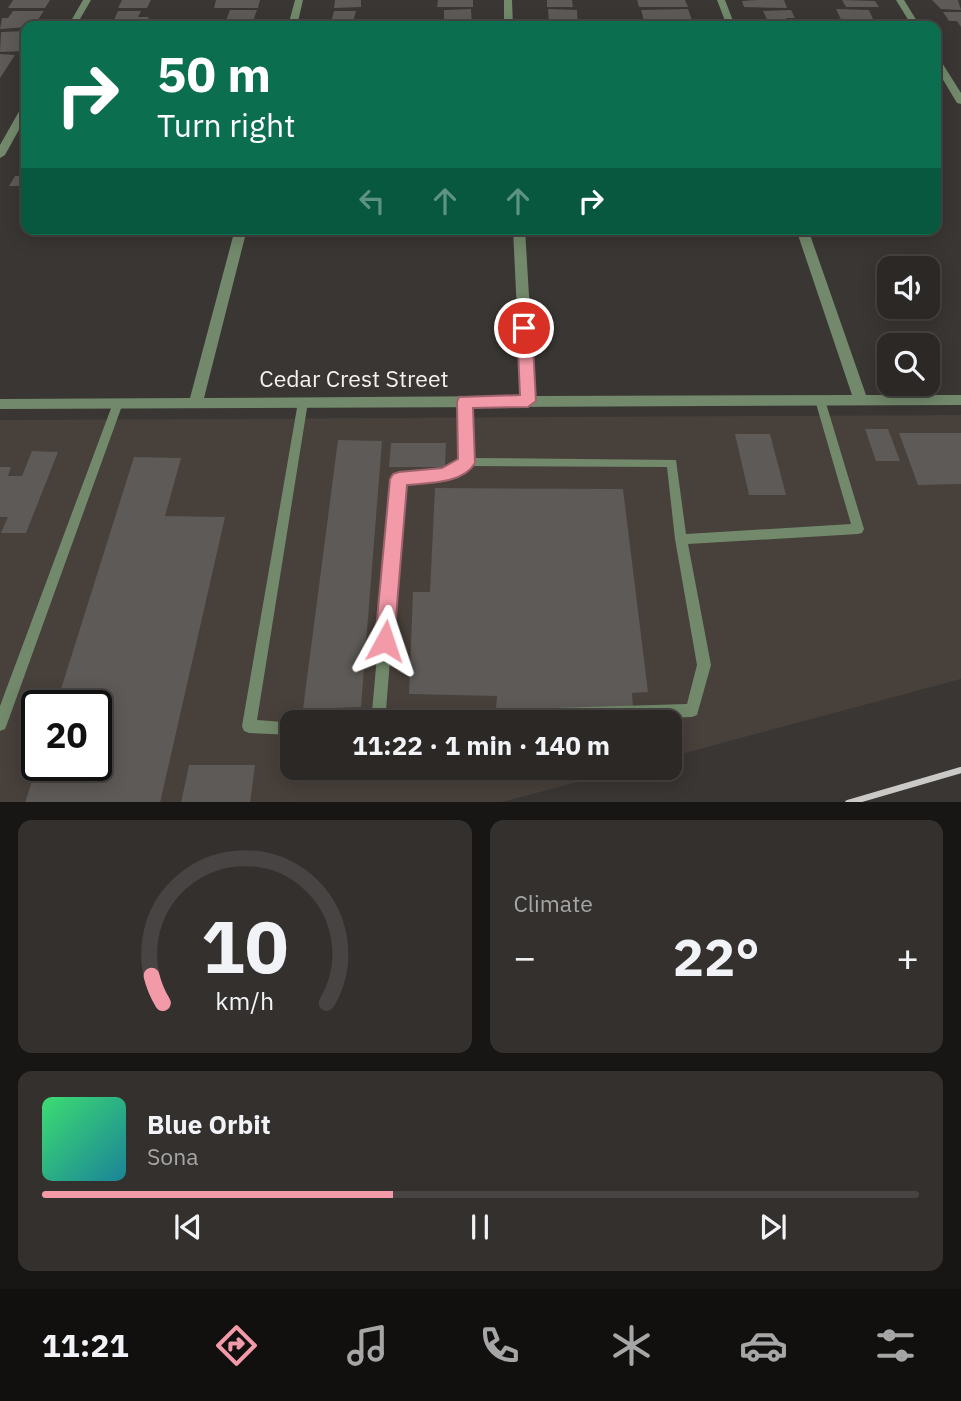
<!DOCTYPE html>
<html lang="en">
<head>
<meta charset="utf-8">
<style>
	body { margin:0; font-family:"IBM Plex Sans",sans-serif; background:#33302e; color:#f1f3f6; height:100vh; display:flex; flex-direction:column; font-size:26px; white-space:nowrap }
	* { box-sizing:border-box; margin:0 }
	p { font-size:23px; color:#a6a6a7 }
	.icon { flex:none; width:38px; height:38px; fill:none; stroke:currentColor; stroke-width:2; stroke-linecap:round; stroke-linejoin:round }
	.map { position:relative; height:802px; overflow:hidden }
	.details { display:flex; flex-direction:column; gap:18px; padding:18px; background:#181615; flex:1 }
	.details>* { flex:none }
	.guide { position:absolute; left:21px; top:21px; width:920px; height:214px; border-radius:14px; box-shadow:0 4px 18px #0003,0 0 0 2px #474443; background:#0b6e4f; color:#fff; overflow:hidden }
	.controls { position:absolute; left:877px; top:256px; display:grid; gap:14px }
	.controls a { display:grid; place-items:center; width:63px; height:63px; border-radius:14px; background:#2b2826; box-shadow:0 4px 18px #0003,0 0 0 2px #474443; font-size:35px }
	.speed { position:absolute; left:21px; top:690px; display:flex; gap:14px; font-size:35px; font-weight:700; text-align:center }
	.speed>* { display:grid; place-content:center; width:91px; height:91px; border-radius:50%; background:#2b2826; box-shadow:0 4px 18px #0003,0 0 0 2px #474443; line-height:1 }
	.speed .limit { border:4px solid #111; border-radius:10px; background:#fff; color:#111 }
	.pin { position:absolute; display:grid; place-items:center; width:60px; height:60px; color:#fff; margin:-30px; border:4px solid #fff; border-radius:50%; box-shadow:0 2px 7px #0007 }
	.me { position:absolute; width:77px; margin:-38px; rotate:5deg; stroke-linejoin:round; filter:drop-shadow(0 0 5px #0008) }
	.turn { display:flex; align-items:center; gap:24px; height:147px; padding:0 21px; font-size:32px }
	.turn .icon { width:91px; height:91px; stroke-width:2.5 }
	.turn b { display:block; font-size:49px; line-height:60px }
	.lanes { display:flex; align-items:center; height:66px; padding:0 21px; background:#0003; justify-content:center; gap:35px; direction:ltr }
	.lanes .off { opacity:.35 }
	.big { font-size:52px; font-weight:700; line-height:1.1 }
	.details .card { flex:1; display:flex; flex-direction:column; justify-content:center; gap:10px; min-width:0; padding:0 24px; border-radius:14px; background:#33302e }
	.details .dial { align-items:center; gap:0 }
	.dial svg { height:182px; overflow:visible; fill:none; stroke:#474443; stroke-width:7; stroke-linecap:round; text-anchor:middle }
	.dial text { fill:#f1f3f6; stroke:none }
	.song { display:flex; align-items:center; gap:21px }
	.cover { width:84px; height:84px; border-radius:10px; background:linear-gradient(135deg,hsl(140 70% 55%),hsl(190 70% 35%)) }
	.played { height:7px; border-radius:4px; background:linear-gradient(90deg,#f39aa9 40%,#474443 40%) }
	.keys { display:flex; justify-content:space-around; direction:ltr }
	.heat { display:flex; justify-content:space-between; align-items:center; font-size:38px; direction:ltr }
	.details .tiles { flex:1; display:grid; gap:18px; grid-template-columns:1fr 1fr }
	.card:last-child { grid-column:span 2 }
	.trip { position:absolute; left:280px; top:710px; width:402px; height:70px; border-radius:14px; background:#2b2826; box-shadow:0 4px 18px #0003,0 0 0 2px #474443; font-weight:700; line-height:70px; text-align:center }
	.dock { display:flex; height:112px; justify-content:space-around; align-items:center; background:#11100f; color:#a6a6a7 }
	.dock .icon { width:49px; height:49px }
	.dock .current { color:#f39aa9 }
	.dock b { font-size:32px; color:#f1f3f6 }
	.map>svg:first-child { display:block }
</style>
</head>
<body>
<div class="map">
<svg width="961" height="803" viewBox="0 0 961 803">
	<rect width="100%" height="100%" fill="#393633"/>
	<path fill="#48403a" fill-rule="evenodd" d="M961 415V679L670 757V723H292V768H630L502 802H0V420ZM37 705H96V765H37Z"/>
	<path fill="#5d5a57" d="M13 0H50L45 8H8Z
		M122 0H151L147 8H118Z
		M216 0H260L258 8H214Z
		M335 0H361V7L334 8Z
		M438 0H473V7H437Z
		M547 0H572L573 7H547Z
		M637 0H685L688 7H639Z
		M757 0H784L787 8 744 7 742 1Z
		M842 0 875 1 879 7H846Z
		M932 0H958L961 10 941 9Z
		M471 9 472 26H435V19H444V10Z
		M548 9 577 10 578 26H549Z
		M688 9 694 26H650L649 21H644L641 10Z
		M836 9 869 10 873 19 891 20 894 26H844Z
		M230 10H257L253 21H266L264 26H224Z
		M791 10 795 18H786L790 26H770L763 11Z
		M13 11H44L37 21H48L44 26 0 29 2 18H8Z
		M118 11H141L138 17H149L145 26H111Z
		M334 11H356L352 26H313L315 19H332Z
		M943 12H961V27L957 21H949Z
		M26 31 22 43H26V51L0 52 1 32Z
		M0 54 15 55 0 78Z
		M15 176H26V186H9Z
		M865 429H888L900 461H876Z
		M899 433H961V484L918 485Z
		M735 434H770L786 495H749Z
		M338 440 382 441 361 707 303 709Z
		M391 443H446L445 467H389Z
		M32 451 58 452 26 533H1L8 517H0V467H11L8 476H22Z
		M134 457 181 458 165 516 225 517 160 803H25L37 765H96V705H56Z
		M435 488 623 489 648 692 632 693 633 707 496 709 497 696 409 694 413 592H430Z
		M189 765H255L250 803H181Z"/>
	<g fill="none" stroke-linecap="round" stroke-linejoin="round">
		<path fill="#72896b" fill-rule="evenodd" d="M820 396 824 397 825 400 864 529 862 533 858 534 688 544 711 665 697 715 692 717 520 723 515 721 513 716 515 711 520 709 687 704 697 665 675 539 667 467 469 466 445 479 404 483 385 723H371L393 479 395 476 399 474 443 470 461 460 460 402 461 399H469L470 402 472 458 676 460 686 534 851 524 815 400 816 397Z
			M303 398 307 399 308 402 257 720 296 723H292V735L249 733 244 731 242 726 298 402 299 399Z
			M118 399 122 400 123 403 7 724 5 729 0 731V706L113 403 114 400Z"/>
		<path fill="#72896b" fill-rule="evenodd" d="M83 0H91L76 26H68Z
			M295 0H303L297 26H288Z
			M504 0H512L513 26H504Z
			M717 0H725L735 26H727Z
			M896 0H904L920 26H912Z
			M936 57 939 58 961 93V104L957 103 936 68Z
			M26 105V117L5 155 0 158V145L21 108Z
			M235 229H247L204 398 521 396 513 229H525L535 396 852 395 796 229H808L866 395H961V405L0 409V399L190 398Z"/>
		<path stroke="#cbc9c7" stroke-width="6" d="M848 803 961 770"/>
	</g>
	<path fill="#f39aa9" stroke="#9e646e" stroke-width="2" d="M524 322 532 328 536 401 528 407 473 408 475 463C463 484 428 483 407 485L394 641 392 648 385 650 378 648 375 641 390 479 393 474 399 472 442 468 458 459 457 402 459 397 520 395 517 328Z"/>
	<g text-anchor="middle" stroke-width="7" stroke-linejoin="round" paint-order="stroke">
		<g font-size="23" fill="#f4f2f1" stroke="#393633">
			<text x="354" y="387">Cedar Crest Street</text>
		</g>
	</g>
</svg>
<div class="controls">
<a><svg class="icon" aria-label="sound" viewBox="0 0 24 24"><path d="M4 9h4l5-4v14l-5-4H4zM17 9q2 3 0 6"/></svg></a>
<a><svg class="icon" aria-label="search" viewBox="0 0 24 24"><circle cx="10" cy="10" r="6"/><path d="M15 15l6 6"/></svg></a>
</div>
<div class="speed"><div class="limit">20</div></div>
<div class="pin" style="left:524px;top:328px;background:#d93025"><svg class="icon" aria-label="arrive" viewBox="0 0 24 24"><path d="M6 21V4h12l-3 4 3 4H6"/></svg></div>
<svg class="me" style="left:385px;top:641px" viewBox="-20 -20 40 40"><path d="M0-17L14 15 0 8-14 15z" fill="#f39aa9" stroke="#fff" stroke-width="4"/></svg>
<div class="trip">11:22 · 1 min · 140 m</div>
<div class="guide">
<div class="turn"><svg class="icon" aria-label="right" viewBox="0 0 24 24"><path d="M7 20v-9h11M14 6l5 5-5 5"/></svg><div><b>50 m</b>Turn right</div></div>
<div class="lanes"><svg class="icon off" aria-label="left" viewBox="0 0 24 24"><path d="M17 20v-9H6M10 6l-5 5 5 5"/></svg><svg class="icon off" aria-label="ahead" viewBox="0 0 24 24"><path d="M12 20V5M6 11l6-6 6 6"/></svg><svg class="icon off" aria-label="ahead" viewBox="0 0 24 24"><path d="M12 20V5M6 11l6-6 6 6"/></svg><svg class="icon" aria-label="right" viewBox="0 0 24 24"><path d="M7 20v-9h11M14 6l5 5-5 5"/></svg></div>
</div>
</div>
<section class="details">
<div class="tiles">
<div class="card dial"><svg viewBox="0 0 100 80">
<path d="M14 69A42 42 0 1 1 86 69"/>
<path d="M14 69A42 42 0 0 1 9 57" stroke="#f39aa9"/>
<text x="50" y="56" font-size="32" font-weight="700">10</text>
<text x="50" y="72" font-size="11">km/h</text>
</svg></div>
<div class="card"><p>Climate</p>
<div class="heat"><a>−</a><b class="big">22°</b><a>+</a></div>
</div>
<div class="card">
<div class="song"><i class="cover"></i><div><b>Blue Orbit</b><p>Sona</p></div></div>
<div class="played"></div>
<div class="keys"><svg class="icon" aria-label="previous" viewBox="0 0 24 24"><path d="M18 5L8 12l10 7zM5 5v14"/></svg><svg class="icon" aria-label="pause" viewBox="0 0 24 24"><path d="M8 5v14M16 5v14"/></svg><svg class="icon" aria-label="next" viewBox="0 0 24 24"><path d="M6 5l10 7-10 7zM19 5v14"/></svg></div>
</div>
</div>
</section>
<nav class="dock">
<b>11:21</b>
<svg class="icon current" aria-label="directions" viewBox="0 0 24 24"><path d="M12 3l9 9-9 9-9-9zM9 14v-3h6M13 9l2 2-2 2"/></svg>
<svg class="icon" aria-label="music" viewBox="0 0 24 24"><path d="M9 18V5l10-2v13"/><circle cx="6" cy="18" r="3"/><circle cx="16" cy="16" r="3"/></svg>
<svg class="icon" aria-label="phone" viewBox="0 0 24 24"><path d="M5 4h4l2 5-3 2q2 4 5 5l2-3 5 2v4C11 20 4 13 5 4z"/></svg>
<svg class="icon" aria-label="climate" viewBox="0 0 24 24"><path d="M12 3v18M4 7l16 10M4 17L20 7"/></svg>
<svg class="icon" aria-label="car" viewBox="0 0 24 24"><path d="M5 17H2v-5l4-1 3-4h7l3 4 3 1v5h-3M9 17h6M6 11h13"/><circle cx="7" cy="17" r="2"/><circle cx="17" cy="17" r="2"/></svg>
<svg class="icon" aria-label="filters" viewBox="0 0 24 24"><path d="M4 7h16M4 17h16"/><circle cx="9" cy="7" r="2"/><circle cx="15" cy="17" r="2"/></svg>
</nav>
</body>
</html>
